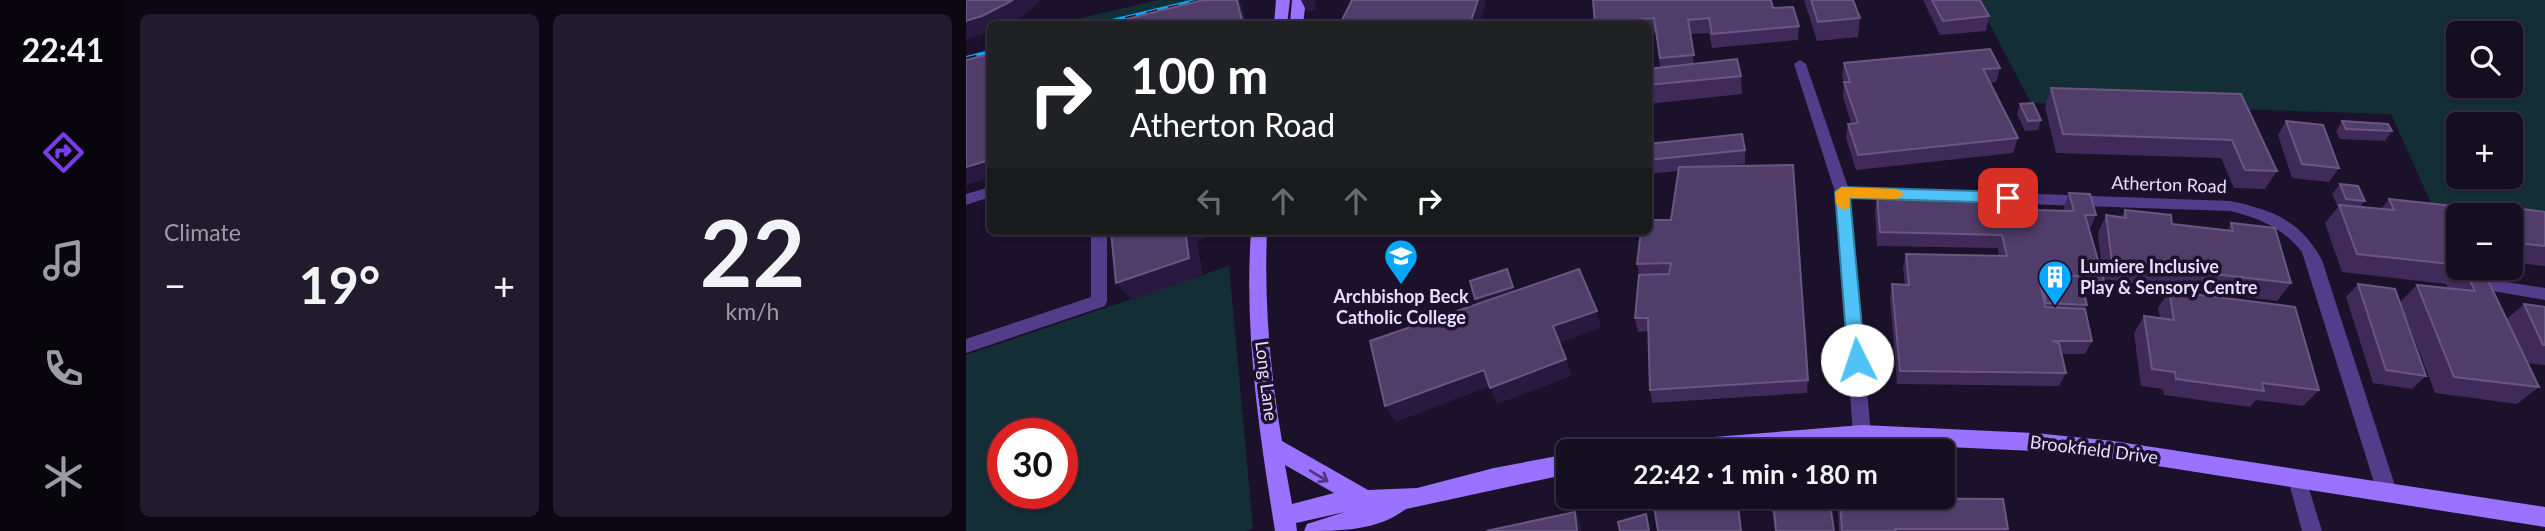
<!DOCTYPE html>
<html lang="en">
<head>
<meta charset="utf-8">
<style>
	body { margin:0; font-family:Lato,sans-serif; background:#221b2d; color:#f1f3f6; height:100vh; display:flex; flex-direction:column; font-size:26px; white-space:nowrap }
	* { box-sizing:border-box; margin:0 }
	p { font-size:23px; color:#9d9ca5 }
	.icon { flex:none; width:38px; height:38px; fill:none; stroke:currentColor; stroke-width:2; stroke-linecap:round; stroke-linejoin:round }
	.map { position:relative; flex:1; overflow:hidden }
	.panel { display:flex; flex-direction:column; gap:14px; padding:14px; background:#0c0712; width:840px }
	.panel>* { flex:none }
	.hud { position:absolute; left:21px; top:21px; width:665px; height:214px; border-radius:10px; box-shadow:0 2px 5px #0004,0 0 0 2px #342d3e; background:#202124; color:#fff; overflow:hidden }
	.controls { position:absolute; left:1480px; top:21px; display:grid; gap:14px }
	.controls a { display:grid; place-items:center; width:77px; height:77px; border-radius:10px; background:#150d20; box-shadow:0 2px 5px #0004,0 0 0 2px #342d3e; font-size:35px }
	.speed { position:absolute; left:21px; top:418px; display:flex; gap:14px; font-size:35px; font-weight:700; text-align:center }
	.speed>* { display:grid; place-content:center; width:91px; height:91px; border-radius:50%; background:#150d20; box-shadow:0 2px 5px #0004,0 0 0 2px #342d3e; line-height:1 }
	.speed .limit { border:10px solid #d22; background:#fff; color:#111 }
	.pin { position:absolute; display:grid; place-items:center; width:60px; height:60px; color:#fff; margin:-30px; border-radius:14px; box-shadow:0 4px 10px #0006 }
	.me { position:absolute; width:77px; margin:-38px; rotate:356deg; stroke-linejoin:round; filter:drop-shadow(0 0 5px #0008) }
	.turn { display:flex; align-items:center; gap:24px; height:147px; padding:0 28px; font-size:32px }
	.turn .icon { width:91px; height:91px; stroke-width:2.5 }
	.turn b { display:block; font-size:49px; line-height:60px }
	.lanes { display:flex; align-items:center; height:66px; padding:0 28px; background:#0003; justify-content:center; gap:35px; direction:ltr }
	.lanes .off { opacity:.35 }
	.big { font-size:52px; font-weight:700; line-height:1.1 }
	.panel .card { flex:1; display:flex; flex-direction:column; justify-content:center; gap:10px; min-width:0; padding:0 24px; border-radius:10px; background:#221b2d }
	.panel .dial { align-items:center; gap:0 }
	.dial b { font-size:91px; line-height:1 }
	.heat { display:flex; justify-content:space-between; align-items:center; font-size:38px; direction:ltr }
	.panel .tiles { flex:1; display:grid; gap:14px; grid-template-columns:repeat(2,1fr) }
	.trip { position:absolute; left:590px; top:439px; width:399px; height:70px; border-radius:10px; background:#150d20; box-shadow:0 2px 5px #0004,0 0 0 2px #342d3e; font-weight:700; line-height:70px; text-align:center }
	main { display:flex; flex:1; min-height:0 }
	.tab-bar { display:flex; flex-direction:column; width:126px; justify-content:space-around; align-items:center; background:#08050d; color:#9d9ca5 }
	.tab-bar .icon { width:49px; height:49px }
	.tab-bar .on { color:#7c3aed }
	.tab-bar b { font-size:32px; color:#f1f3f6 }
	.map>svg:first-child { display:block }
</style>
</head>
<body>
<main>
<nav class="tab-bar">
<b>22:41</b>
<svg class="icon on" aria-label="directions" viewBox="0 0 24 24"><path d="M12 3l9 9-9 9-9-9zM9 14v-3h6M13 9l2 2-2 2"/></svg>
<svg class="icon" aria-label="music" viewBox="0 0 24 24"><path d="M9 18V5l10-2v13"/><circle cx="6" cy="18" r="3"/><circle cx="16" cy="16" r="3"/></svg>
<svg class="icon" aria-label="phone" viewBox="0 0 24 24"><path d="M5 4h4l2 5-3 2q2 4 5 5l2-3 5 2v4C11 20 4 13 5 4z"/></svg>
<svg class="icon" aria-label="climate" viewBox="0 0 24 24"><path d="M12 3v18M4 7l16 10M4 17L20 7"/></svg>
</nav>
<section class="panel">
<div class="tiles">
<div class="card"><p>Climate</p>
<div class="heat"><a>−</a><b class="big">19°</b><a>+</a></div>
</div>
<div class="card dial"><b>22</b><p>km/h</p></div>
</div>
</section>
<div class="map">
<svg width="1579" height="531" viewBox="0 0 1579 531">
	<rect width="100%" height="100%" fill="#1c112b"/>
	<path fill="#142e35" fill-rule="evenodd" d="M192 0H230L131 24H90Z
		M1011 0H1579V229L1545 215 1493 217 1470 214 1425 114 1065 103ZM1493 33H1545V86H1493ZM1493 124H1545V177H1493Z
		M263 266 287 528 280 531H0V355ZM37 434H96V494H37Z"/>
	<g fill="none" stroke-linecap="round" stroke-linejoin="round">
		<path fill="#533c8a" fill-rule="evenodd" d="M834 60 840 64 882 187 1264 201C1307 210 1334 220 1356 260L1431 492 1428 498 1421 501 1414 498 1411 492 1336 252C1317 228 1293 218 1264 211L884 198 905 434 902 440 896 442 890 440 887 434 869 192 828 64Z
			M24 187V197L0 205V194Z
			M125 231H141V301L139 306 0 353V339L125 297Z
			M1521 279 1579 288V300L1515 289 1513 285 1515 281Z
			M1331 470 1338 473 1340 479 1356 531H1336L1322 479 1324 473Z"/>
		<path fill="#9972ff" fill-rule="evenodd" d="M310 0H324L321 24H308Z
			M326 0H340L337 24H324Z
			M285 231H301C298 302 304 371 316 441L402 490 451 488 528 468 602 454V474L440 509C411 531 374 531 338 531L341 524 379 512 330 523 331 531H309C293 431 278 333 285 231ZM319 465 368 493 326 504Z
			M896 425 1069 433 1147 441 1579 507V527L1147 459 1069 451 896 443 794 452H664L667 445 674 443Z"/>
		<g stroke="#08a7fe" stroke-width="6">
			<path id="rail" d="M138 24 237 0
				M0 59 24 53"/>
		</g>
		<use href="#rail" stroke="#1c112b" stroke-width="3.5" stroke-dasharray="11" stroke-linecap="butt"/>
	</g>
	<path fill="#3f2a59" d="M838 0H887L894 18 892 37 851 41Z
		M957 0H1014L1023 16 1020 31 974 35Z
		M807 8 833 26 832 40 746 48 743 33 724 34 728 64 775 76 776 94 682 104V69L694 67 690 33H682V24H629Z
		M878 63 1034 68 1030 82 1024 83 1052 138 1047 153 890 170 880 138 882 124 885 123 877 97 878 82 876 77Z
		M1085 88 1275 94 1311 171 1299 189 1268 188 1255 158 1090 153 1079 107Z
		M1054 104 1075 120 1072 130 1059 131 1051 114Z
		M1320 121 1373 168 1363 182 1326 178 1312 135Z
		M1376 121 1426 131 1419 141 1374 139 1370 131Z
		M682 144 779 150V164L757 166 842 380 841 393 686 403 684 390 683 331 672 332 669 318 673 275 671 264 705 220 712 171 682 174Z
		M1374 184 1399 201 1394 207 1415 209 1423 199 1493 218V268H1516L1541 319 1558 304 1579 307V365L1561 363 1573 387 1551 404 1469 393 1434 302 1451 285 1482 288 1480 284 1376 272 1359 223 1372 207 1366 194Z
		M1103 193 1130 215 1124 229H1123L1138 281 1131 294H1118L1121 305 1119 309 1126 341 1119 354H1095L1100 373 1093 386 931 384 924 298 926 284 939 285 937 268 940 254 1033 256 1032 248 911 246 909 211 911 196 1061 210 1099 211 1098 207Z
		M1509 203 1579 212V266L1545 262V215H1497Z
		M1159 210 1206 224 1261 230 1265 223 1325 283 1311 301 1137 279 1132 233 1140 215 1155 217Z
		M1392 284 1460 376 1446 389 1407 383 1380 297Z
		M1203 291 1353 390 1337 406 1290 400 1284 407 1198 395 1197 389 1175 386 1168 333 1178 316 1194 318 1192 308Z
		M874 498 1042 529 1041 531H873L872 512Z
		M807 499 868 531H809L806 510Z"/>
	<path fill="#29183f" d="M47 0H74L72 4 53 18 40 24H24V32L0 39V21Z
		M271 0H273L276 6 281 24H273Z
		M335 0H349L350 10 341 12Z
		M512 0H519L520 3 513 24H504Z
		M24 160V178L0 185V167Z
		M219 231H240L241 238 231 241 237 275 166 300 150 283Z
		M541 269 550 297 513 308 509 299Z
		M631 311 635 328 593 343 587 326Z
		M600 359 606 376 531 404 524 388Z
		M518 370 525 386 430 422 419 406Z
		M609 512 615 526V531H611Z"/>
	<path fill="#513d6a" stroke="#695682" stroke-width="2" d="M0 0H47L16 16 0 21Z
		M237 0H271L277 24H141Z
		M386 0H512L504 24H374Z
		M627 0H805L807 8 827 7 833 26 746 34 743 18 722 20 728 55 694 58 688 18 629 24Z
		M845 0H887L894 18 852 22Z
		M966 0H1014L1023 16 977 21Z
		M1024 49 1034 68 1017 69 1052 138 892 155 882 124 892 123 878 82H884L878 63Z
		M24 54V160L0 167V60Z
		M771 59 775 76 682 85V69Z
		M1085 88 1275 94 1311 171 1279 170 1266 140 1097 134Z
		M1067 103 1075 120 1062 121 1054 104Z
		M1320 121 1357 125 1373 168 1336 164Z
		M1376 121 1422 124 1426 131 1380 129Z
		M776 134 779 150 682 160V144Z
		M827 165 842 380 684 390 682 318H669L673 275 703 274 705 263 671 264 675 231H682V220H705L713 167Z
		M1374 184 1392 186 1399 201 1380 199Z
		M1103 193 1124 194 1130 215H1119L1138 281 1114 280 1113 276 1075 275 1073 278 1079 307 1119 309 1126 341H1086L1093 343 1100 373 934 371 926 284 943 285 940 254 1041 256 1036 235 914 232 911 196 1059 200 1061 210 1108 211Z
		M1423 199 1487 206 1493 218V265L1391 254 1373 205 1428 210Z
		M1509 203 1579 212V246L1545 242V215H1514Z
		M1159 210 1205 215 1206 224 1267 231 1265 223 1309 228 1325 283 1146 262 1140 215 1160 218Z
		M145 231H219L223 258 150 283Z
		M1498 268H1516L1573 387 1488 377 1451 285 1509 291Z
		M541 269 547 287 509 299 504 281Z
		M613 269 631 311 587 326 600 359 524 388 518 370 419 406 404 341Z
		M1075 275 1113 276 1121 305 1080 303Z
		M1392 284 1429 289 1460 376 1420 370Z
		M1203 291 1329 307 1353 390 1296 383 1298 391 1210 379 1209 372 1186 369 1178 316 1208 320Z
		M1558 304 1579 307V345H1577Z
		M768 497H771L775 531H692L688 506Z
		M825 497H863L868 531H810L807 499Z
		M874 498 1037 499 1042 529H929L930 531H876Z
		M609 512 611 531H520Z
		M680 514 683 531H654L652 522Z"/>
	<defs><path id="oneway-shaft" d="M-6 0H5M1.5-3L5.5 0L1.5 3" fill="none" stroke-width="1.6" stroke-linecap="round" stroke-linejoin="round" transform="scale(1.75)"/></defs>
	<use stroke="#4e3880" href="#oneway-shaft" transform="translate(353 476) rotate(31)"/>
	<path fill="#4fc3f7" stroke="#337fa1" stroke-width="2" d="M876 187 1042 192 1049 198 1042 203 884 198 899 360 891 367 882 360 869 192Z"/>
	<path fill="#f59e0b" d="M876 187 931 189 938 194 931 199 884 198 883 208 877 210 870 204 869 192Z"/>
	<defs>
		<g id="school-pin" transform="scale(1.75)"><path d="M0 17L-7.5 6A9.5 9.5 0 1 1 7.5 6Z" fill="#08a7fe" stroke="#1c112b"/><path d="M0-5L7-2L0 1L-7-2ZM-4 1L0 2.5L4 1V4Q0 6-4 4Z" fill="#fff"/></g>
		<g id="building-pin" transform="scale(1.75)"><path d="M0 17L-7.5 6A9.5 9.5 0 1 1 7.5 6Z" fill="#08a7fe" stroke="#1c112b"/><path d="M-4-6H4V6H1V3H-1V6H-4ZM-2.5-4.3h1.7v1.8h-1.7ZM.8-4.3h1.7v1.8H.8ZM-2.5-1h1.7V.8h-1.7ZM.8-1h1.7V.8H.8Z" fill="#fff"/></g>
	</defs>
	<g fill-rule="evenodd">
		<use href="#school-pin" x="435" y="256"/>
		<use href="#building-pin" x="1089" y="277"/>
	</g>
	<g text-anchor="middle" stroke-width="7" stroke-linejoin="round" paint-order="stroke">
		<g font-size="18" fill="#e8dbff" stroke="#1c112b">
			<text transform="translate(1203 185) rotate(2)" y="6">Atherton Road</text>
			<text transform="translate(300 381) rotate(83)" y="6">Long Lane</text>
			<text transform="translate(1128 450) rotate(7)" y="6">Brookfield Drive</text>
		</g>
		<g font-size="18" font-weight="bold" fill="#e8dbff" stroke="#1c112b" text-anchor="start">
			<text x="1114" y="273">Lumiere Inclusive<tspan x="1114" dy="21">Play &amp; Sensory Centre</tspan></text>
			<text x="435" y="303" text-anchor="middle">Archbishop Beck<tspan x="435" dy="21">Catholic College</tspan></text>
		</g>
	</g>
</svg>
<div class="controls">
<a><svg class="icon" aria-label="search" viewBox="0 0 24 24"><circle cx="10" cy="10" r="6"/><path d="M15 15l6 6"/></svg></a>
<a>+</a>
<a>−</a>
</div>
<div class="speed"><div class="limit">30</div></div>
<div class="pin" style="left:1042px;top:198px;background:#d93025"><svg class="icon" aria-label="arrive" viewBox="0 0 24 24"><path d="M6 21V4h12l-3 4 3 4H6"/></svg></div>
<svg class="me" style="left:891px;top:360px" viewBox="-20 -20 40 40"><circle r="19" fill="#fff"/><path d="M0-13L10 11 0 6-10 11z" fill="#4fc3f7"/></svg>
<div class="trip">22:42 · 1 min · 180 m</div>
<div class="hud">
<div class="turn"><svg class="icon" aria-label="right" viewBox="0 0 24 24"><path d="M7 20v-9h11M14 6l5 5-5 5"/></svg><div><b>100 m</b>Atherton Road</div></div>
<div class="lanes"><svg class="icon off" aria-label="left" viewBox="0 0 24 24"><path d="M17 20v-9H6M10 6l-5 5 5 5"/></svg><svg class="icon off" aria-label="ahead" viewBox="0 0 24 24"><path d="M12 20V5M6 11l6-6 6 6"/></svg><svg class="icon off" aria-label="ahead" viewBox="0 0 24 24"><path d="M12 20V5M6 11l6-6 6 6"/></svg><svg class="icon" aria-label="right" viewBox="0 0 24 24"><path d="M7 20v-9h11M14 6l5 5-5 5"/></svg></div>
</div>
</div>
</main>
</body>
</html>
